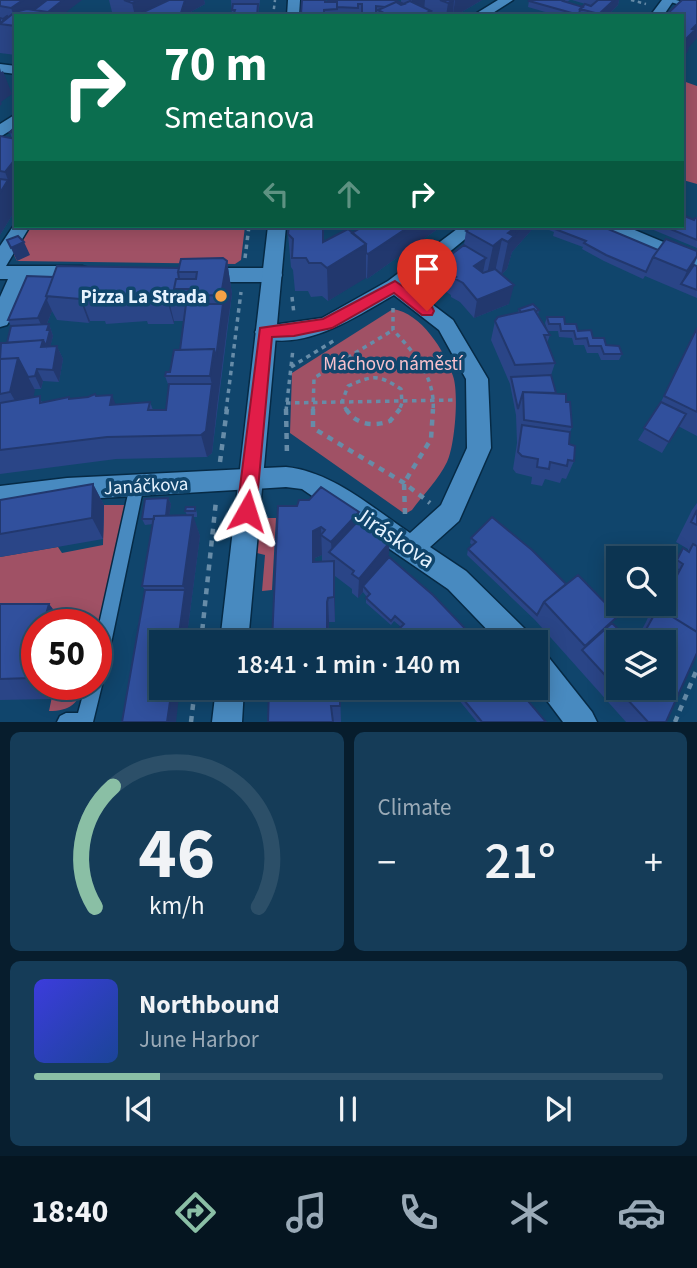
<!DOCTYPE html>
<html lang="en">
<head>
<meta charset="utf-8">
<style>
	body { margin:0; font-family:"Source Sans 3",sans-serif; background:#153c58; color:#f1f3f6; height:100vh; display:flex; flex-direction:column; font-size:26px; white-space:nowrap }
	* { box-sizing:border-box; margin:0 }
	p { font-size:23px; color:#9aaab7 }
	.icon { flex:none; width:38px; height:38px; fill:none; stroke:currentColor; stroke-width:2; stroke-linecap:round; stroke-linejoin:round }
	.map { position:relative; height:722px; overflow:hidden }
	.panel { display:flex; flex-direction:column; gap:10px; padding:10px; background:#071d2d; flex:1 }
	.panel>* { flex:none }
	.banner { position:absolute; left:14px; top:14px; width:670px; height:214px; border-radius:0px; box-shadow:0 4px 18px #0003,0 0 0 2px #2c4f68; background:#0b6e4f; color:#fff; overflow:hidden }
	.tools { position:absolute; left:606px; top:546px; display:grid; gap:14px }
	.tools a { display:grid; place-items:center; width:70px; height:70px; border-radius:0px; background:#0c3451; box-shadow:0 4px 18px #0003,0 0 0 2px #2c4f68; font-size:35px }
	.speed { position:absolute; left:21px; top:609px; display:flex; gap:14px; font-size:35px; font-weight:700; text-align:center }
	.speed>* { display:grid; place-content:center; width:91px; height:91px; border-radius:50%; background:#0c3451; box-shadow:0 4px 18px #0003,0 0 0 2px #2c4f68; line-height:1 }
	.speed .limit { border:10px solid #d22; background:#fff; color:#111 }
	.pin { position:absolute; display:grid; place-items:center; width:60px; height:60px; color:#fff; margin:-72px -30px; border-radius:50% 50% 50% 0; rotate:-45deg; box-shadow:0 0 7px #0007 }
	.pin .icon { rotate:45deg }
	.me { position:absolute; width:77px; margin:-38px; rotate:6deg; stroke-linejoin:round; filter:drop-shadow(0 0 5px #0008) }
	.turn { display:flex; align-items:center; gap:24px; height:147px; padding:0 35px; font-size:32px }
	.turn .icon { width:91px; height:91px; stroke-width:2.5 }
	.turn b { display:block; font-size:49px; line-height:60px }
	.lanes { display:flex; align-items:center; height:66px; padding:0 35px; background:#0003; justify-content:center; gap:35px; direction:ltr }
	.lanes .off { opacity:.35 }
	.big { font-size:52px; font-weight:600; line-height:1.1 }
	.panel .card { flex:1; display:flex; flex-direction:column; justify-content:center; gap:10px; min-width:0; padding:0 24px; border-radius:10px; background:#153c58 }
	.panel .dial { align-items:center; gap:0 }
	.dial svg { height:182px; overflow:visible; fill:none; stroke:#2c4f68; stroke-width:7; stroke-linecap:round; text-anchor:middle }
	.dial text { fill:#f1f3f6; stroke:none }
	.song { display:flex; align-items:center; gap:21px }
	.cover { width:84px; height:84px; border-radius:10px; background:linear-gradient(135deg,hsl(240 70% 55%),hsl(220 70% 35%)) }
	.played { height:7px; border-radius:4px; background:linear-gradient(90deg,#8abfa5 20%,#2c4f68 20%) }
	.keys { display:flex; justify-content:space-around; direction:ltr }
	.heat { display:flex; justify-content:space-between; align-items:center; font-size:38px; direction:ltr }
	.panel .tiles { flex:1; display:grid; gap:10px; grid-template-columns:1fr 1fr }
	.card:last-child { grid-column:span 2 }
	.trip { position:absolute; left:149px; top:630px; width:399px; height:70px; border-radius:0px; background:#0c3451; box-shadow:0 4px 18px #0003,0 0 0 2px #2c4f68; font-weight:600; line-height:70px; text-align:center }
	.menu { display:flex; height:112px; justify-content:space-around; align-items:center; background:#051520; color:#9aaab7 }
	.menu .icon { width:49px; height:49px }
	.menu .current { color:#8abfa5 }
	.menu b { font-size:32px; color:#f1f3f6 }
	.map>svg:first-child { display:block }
</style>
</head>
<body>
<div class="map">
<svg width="697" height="722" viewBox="0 0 697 722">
	<rect width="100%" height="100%" fill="#10456c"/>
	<path fill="#a05165" d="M683 81 697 86V184L683 180Z
		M29 226H245L241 260 235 264 17 261 13 253Z
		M393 309C421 313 445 351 453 376 459 392 455 446 447 462 439 479 423 495 412 510L405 514 290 433 292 373Z
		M104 505H126L96 651V625H37L0 629V557L58 547 62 553 103 545Z
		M260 518H276L272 590 262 591 265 555 257 553Z
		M60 684H85C78 704 70 711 49 711L53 692H58Z"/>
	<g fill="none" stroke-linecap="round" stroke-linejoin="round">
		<g stroke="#062a45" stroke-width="3">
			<path id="lane" d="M664 0H676L697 6V10Z
				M137 479 142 481 144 485 104 677 93 722H57L60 716 66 713H78L86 684H96V638L130 485 132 481Z"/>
		</g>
		<g stroke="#062a45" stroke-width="3">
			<path id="street" d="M498 0H513L488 16H472Z
				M662 0H674L663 16H650Z
				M0 64 16 66V74L0 72Z
				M16 114V127L0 137V124Z
				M16 222V226H30L6 266H82L89 268 91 273 89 278 82 280 27 279 10 320 7 325 0 327V297L8 279H0V246Z
				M461 226H481L408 286 453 320 488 379 491 448 459 521 430 547 466 571 528 632 532 642H499L448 589 302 489 286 487 67 500 0 508V486L67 478 286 467C333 472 371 507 410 533L441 505 467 448 466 379 439 330 394 295C355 317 305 352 258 337L255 332 258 327 322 318 388 281Z
				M601 226H625L697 256V269L604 230Z
				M202 268H273L280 270 282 275 280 280 273 282H202L195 280 193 275 195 270Z
				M536 650 546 654 592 712 597 722H563L536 686Z"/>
		</g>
		<g stroke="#062a45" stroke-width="3">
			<path id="secondary" d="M288 0H300L299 16H287Z
				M268 226H286L248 642H220Z
				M216 688H244L242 722H212Z"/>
		</g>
		<path stroke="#678ca8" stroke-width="2.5" stroke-dasharray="3.5 3.5" stroke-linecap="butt" d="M631 0 646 4
			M273 16 275 0"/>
		<path stroke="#678ca8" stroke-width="3.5" stroke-dasharray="4.5 4.5" stroke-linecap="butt" d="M245 258 249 226
			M292 297 294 314
			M393 308V330C414 352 436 378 433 411
			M291 367 335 340
			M286 403 455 400
			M226 411 241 292
			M286 411 293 349
			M313 411 314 378 393 330
			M347 411 342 402 348 386C374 375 377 374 401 389L402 403 399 411"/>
		<path stroke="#678ca8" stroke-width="4.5" stroke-dasharray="6 6" stroke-linecap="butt" d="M286 409 287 456
			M313 409V428L404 483 430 503
			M346 409C356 425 373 427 390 421L400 409
			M220 462 227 409
			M405 514 404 483 431 439 433 409
			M201 642 216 501
			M191 722 195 688
			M675 722 697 669"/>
		<use href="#lane" fill="#488ac0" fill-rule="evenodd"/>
		<use href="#street" fill="#488ac0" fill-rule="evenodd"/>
		<use href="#secondary" fill="#488ac0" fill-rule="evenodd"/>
	</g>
	<path fill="#2a4587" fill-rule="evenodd" d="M0 0H82L16 16V55L0 53Z
		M109 0H204L205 4 187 14V16H113Z
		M231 0H260L258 16H232Z
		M302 0 401 3V0H482L455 16H435L431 14V16H301Z
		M530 0H570L567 2 583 7 592 6 572 0H619L618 5 607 16H559L528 7 529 1Z
		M14 123H16V209L0 235V136L12 139 10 132 15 127Z
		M697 218V248L644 226H682Z
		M442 226 367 279 366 277 328 301 322 296 311 297 308 291H295L293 270 291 267 288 234 324 242 352 233Z
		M535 226 512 252 507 269 501 275 509 304 474 318 460 302 451 297V295L434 284 437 265 464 245 466 231Z
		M539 226H601L658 250 697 251V258L694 265 697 266V298L645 276 643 279 604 261 582 249 583 247 553 236 554 232Z
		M227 261 232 294 212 453 207 457 116 459 0 474V348L7 343 11 326 8 320 53 277 179 268ZM52 311 57 320 89 323 90 321H105L106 324 147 321 148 324H174V321H184L180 350 170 372 165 376 169 387 166 410H153L150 402 116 405 96 396 43 402 33 397 34 389H41L43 381 59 382 63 359 57 346 50 347 53 336 49 324H47Z
		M519 309 539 310 538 315 547 329 545 323 547 317 565 324 593 338 622 354 619 360H601L598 353H587L584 345H574L572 338 559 337 558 331H547L550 335 547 343 555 363 551 375 556 393 566 402 572 427 570 432 569 444 574 461 566 479 562 478 560 483 545 479 542 486 531 484 532 477 516 473 513 469 517 443 516 415 510 384 491 340 495 321 518 313Z
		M697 328V436L678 426 662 453 638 440 659 406Z
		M93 484 104 505 103 539 0 557V500Z
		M168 498 171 504 169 516 187 515 185 511 195 507 197 513V517H193L200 536 186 642 142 586 153 524 145 525 142 519Z
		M697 503V653L666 722H626L535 620 467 555 468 549 472 545 470 543 471 538 566 584 613 624 618 642V688L663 642H635L646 622 649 615 644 611 648 604H663V588L668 583 671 584 679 569 673 566 679 554 683 548 688 551V549L676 542 692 510Z
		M297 506 359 520 389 557 478 642H404L397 635 398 630 401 627 394 621 391 625 366 603V598L367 597 363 592 358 598 352 593V589L335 576V622H329L328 642H272ZM322 555V561H315V558Z
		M0 604H49L65 625H37V684H60L58 692H53L51 699 0 700Z
		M340 688 341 722H268L332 689Z
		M449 688H517L546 722H477Z"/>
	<path fill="#22386e" d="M23 0H54L16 22 11 8Z
		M63 0H82L61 16H42Z
		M139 0H172L143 15 135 16 132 3Z
		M173 0H204L205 4 187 14V16H180Z
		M412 0H425L424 11 411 16Z
		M454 0 453 16H446L448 3Z
		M455 0H482L455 16H453Z
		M614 0H619L618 5 607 16H598Z
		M431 11V16H420Z
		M697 24V38L689 47 687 53 682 57V43Z
		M0 68 1 72 3 71 12 94 1 102 2 104 0 106Z
		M16 158V209L0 235V193L8 180 5 172Z
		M410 226H442L367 279 368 254Z
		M517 226H535L512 252 507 269 501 275 508 242V233Z
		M502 239 495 272 486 279 493 246Z
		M24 242 30 255 17 261 11 248Z
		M366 244V278L328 301 327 268Z
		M697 256 690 271 681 284 687 271Z
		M486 258 482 277 474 266Z
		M227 261 232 294 227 328 221 295Z
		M514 285 509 304 474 318 477 300Z
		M81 297 90 321 89 323 80 299Z
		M168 297 174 321V324L167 300Z
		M46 298 52 311 44 331 38 318Z
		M223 304 227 328 217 407 210 376 214 349Z
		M49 324 53 336 47 360 41 347Z
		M57 346 63 359 59 382 53 370Z
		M18 358 35 390 28 423 10 392Z
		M37 369 43 381 41 389 35 376Z
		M212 384 217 407 212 453 207 457 201 435Z
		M112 395 121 418 110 405Z
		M93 484 104 505 103 539 92 518Z
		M168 498 171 504 168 524 166 519Z
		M359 512 358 540 332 554 331 542Z
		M193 515 200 536 186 642H178L185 590 183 586Z
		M321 527 322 555 315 558V588L313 562V531Z
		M390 542 388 562 363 586V592L358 598 359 579Z
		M334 561 335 587V622L334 597Z
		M328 598 329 622 328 642H327Z
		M49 604 65 625H43Z
		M32 671 37 676V684H45L53 692 51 699 30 678Z
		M50 684H60L58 692Z
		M172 688H180L176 722H167Z"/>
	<path fill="#31509d" stroke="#22386e" stroke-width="2" d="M0 0H23L11 8 0 6Z
		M47 0H63L48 12 34 10Z
		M124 0H139L132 3Z
		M169 0H185L180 16 137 15Z
		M302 0H325V2H337V9L324 10V13L301 14Z
		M328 0H395L404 4 401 5 396 2 385 7 376 6V13L380 14 375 16H366L362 14V4H358V8L337 7V2H328Z
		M440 0H454L448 3Z
		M530 0H564L563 1 583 7 580 9 579 15 529 1Z
		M598 0H614L599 14 580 9 585 4 591 6Z
		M682 0H697V24L692 29 695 30 682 43V16H665Z
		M410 1 431 11 420 16H375L384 13 378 10 396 2 401 5Z
		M233 4H258L257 16H233L235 10H232Z
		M27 9 60 14 58 16H16V26L0 24 15 12Z
		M7 16 8 17 0 23V18L3 19Z
		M16 126V133L10 132Z
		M0 136 16 139V158L5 172 0 171Z
		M0 179 8 180 0 193Z
		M682 215 694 220 695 218H697V240L663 226H682Z
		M289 226H323V242L348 229 366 244 327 268 321 263H309L306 258H292L293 239 288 234Z
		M364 226H410L368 254 366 253V244L352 233Z
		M473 226H517L508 233 514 236 508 242 502 239 493 246 466 231Z
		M517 226H522L516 233Z
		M558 226H601L658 250 653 257 646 272 606 255 584 243 586 241 555 229Z
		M18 236 24 242 11 248 7 240Z
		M666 239 697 251V256L687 271 653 257Z
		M464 245 486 258 474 266 483 273 495 269 514 285 477 300 463 283 454 278 456 277 437 265Z
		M223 258 227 261 221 295 189 296 190 289H174L176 279H196L197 272H178L181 259Z
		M694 265 697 266V290L681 284Z
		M57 266 179 268 178 272 179 279H176L174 289 176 297H168L167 300H141V297L97 299 98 297H81L80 299 46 296Z
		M27 276 53 277 46 296 47 298 38 318 8 320Z
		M186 304H223L216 358 214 349 180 350Z
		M533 304 539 310 536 311 534 309 521 312 519 309Z
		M534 309 550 335H544L555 363 515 365 495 321 498 317Z
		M547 317H564L565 324H576L578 331 591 330 593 338H604L606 345 619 346 622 354H604L601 346H589L587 338 576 339 574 331H561L560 324H549Z
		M49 324 47 330H50L46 346 43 340 7 343 11 326Z
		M697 328V412L664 396Z
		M43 340 41 347 57 346 53 370 37 369 35 376 28 377 18 358 0 359 1 343Z
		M214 349 210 376H165L166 372H170L174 350Z
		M18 358 10 392 0 394V359Z
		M551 375 556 393 523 392 518 409 511 377Z
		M169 384H212L206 431 201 435 107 437 0 450V403L40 396V403L69 397V399L88 397 95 394 96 396 112 395 110 405 150 402 148 410H166Z
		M523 392 566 394V402H570L572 427 524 420Z
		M661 402 686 414 669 442 644 428Z
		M522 425 570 432 569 444 575 446 574 461 568 460 567 466 550 462 549 469 537 467 538 459 522 456 518 452Z
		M93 484 92 518 0 534V500Z
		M321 487 359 512 331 542 321 535 325 530 321 527 313 531V562L334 561V597L328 598 327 602V642H331H272L278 506H297L299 500H309Z
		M168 498 166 516H154V519H142L145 499Z
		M186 507H195V511H185Z
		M697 510V525L691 522Z
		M193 515 183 586H142L154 516Z
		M492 517 532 550 566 584 544 602 537 615 468 549 476 542 471 538Z
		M359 520 390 542 359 579 352 574 354 571 329 552Z
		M693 544 697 546V632L658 608 650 617 653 610 647 606 649 604H663V589L668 583 672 585 683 564 677 560 683 548 689 552Z
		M389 557 433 595 478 642H409L398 630 404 624 395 616 391 621 366 598 370 594 363 586Z
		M578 575 618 616 585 646 544 602Z
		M145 590H185L178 642H161V688H172L167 722H122Z
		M0 604H49L43 625H37V651L34 662H37V670L32 671 30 678 0 679Z
		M658 608 697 632V653L666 722H648L582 650 612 623 631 642H618V688H663V642H639Z
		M269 688H340V706H331L333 722H268Z
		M454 688H517L546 722H482Z"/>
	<path fill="#e11d48" stroke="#92132f" stroke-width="2" d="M395 281 432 307 434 311 432 315H422L394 293 332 328 294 336 272 337 256 511 253 517 247 520 240 517 237 511 260 328 323 319Z"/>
	<circle fill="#f5a246" stroke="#10456c" stroke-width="2.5" cx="221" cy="296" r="7"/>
	<g text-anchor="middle" stroke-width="7" stroke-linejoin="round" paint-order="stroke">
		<g font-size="19" font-weight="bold" fill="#e5f2fe" stroke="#10456c" text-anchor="end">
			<text x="207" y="303">Pizza La Strada</text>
		</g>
		<g font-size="19" fill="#f8c1cc" stroke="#10456c">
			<text x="393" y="370">Máchovo náměstí</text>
		</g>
		<g font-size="19" fill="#e5f2fe" stroke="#10456c">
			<text transform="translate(146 485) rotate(-3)" y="7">Janáčkova</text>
		</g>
		<g font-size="23" fill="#e5f2fe" stroke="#10456c">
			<text transform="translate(395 537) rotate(34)" y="8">Jiráskova</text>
		</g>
	</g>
</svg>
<div class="tools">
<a><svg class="icon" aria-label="search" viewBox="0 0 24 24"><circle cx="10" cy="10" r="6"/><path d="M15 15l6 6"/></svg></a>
<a><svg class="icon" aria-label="layers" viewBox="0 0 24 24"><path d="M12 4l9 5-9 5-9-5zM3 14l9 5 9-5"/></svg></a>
</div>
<div class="speed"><div class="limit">50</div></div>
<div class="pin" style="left:427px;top:311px;background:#d93025"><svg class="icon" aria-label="arrive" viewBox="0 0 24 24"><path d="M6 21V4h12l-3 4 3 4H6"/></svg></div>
<svg class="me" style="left:247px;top:511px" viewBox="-20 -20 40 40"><path d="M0-17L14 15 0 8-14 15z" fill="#e11d48" stroke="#fff" stroke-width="4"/></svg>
<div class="trip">18:41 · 1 min · 140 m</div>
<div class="banner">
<div class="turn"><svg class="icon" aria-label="right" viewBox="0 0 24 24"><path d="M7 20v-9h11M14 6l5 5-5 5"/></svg><div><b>70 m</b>Smetanova</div></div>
<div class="lanes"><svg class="icon off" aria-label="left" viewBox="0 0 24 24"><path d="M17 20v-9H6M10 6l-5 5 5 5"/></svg><svg class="icon off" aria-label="ahead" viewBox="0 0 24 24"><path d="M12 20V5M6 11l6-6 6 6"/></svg><svg class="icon" aria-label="right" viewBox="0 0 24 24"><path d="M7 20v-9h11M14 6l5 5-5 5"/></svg></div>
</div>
</div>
<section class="panel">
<div class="tiles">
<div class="card dial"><svg viewBox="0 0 100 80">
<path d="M14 69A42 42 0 1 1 86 69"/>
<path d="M14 69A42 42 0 0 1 22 16" stroke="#8abfa5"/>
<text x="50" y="56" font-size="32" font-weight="700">46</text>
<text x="50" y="72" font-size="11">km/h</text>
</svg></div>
<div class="card"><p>Climate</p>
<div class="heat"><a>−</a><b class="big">21°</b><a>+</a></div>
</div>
<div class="card">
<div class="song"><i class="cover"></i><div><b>Northbound</b><p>June Harbor</p></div></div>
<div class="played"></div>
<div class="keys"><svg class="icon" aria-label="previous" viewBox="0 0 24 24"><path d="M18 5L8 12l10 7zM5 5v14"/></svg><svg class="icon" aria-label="pause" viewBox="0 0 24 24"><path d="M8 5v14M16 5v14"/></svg><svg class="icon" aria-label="next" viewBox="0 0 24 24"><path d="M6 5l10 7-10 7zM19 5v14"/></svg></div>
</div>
</div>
</section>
<nav class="menu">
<b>18:40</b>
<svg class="icon current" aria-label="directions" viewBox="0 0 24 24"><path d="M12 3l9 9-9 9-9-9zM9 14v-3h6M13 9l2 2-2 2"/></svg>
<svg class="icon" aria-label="music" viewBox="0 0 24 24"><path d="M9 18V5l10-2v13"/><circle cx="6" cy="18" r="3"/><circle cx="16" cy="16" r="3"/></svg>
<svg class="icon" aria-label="phone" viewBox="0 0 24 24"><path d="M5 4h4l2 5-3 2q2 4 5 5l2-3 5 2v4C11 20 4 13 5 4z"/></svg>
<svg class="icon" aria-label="climate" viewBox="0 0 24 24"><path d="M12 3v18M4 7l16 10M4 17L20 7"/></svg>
<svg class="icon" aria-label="car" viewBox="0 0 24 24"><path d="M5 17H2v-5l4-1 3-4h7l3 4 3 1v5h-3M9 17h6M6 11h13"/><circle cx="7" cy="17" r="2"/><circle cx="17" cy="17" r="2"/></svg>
</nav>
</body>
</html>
